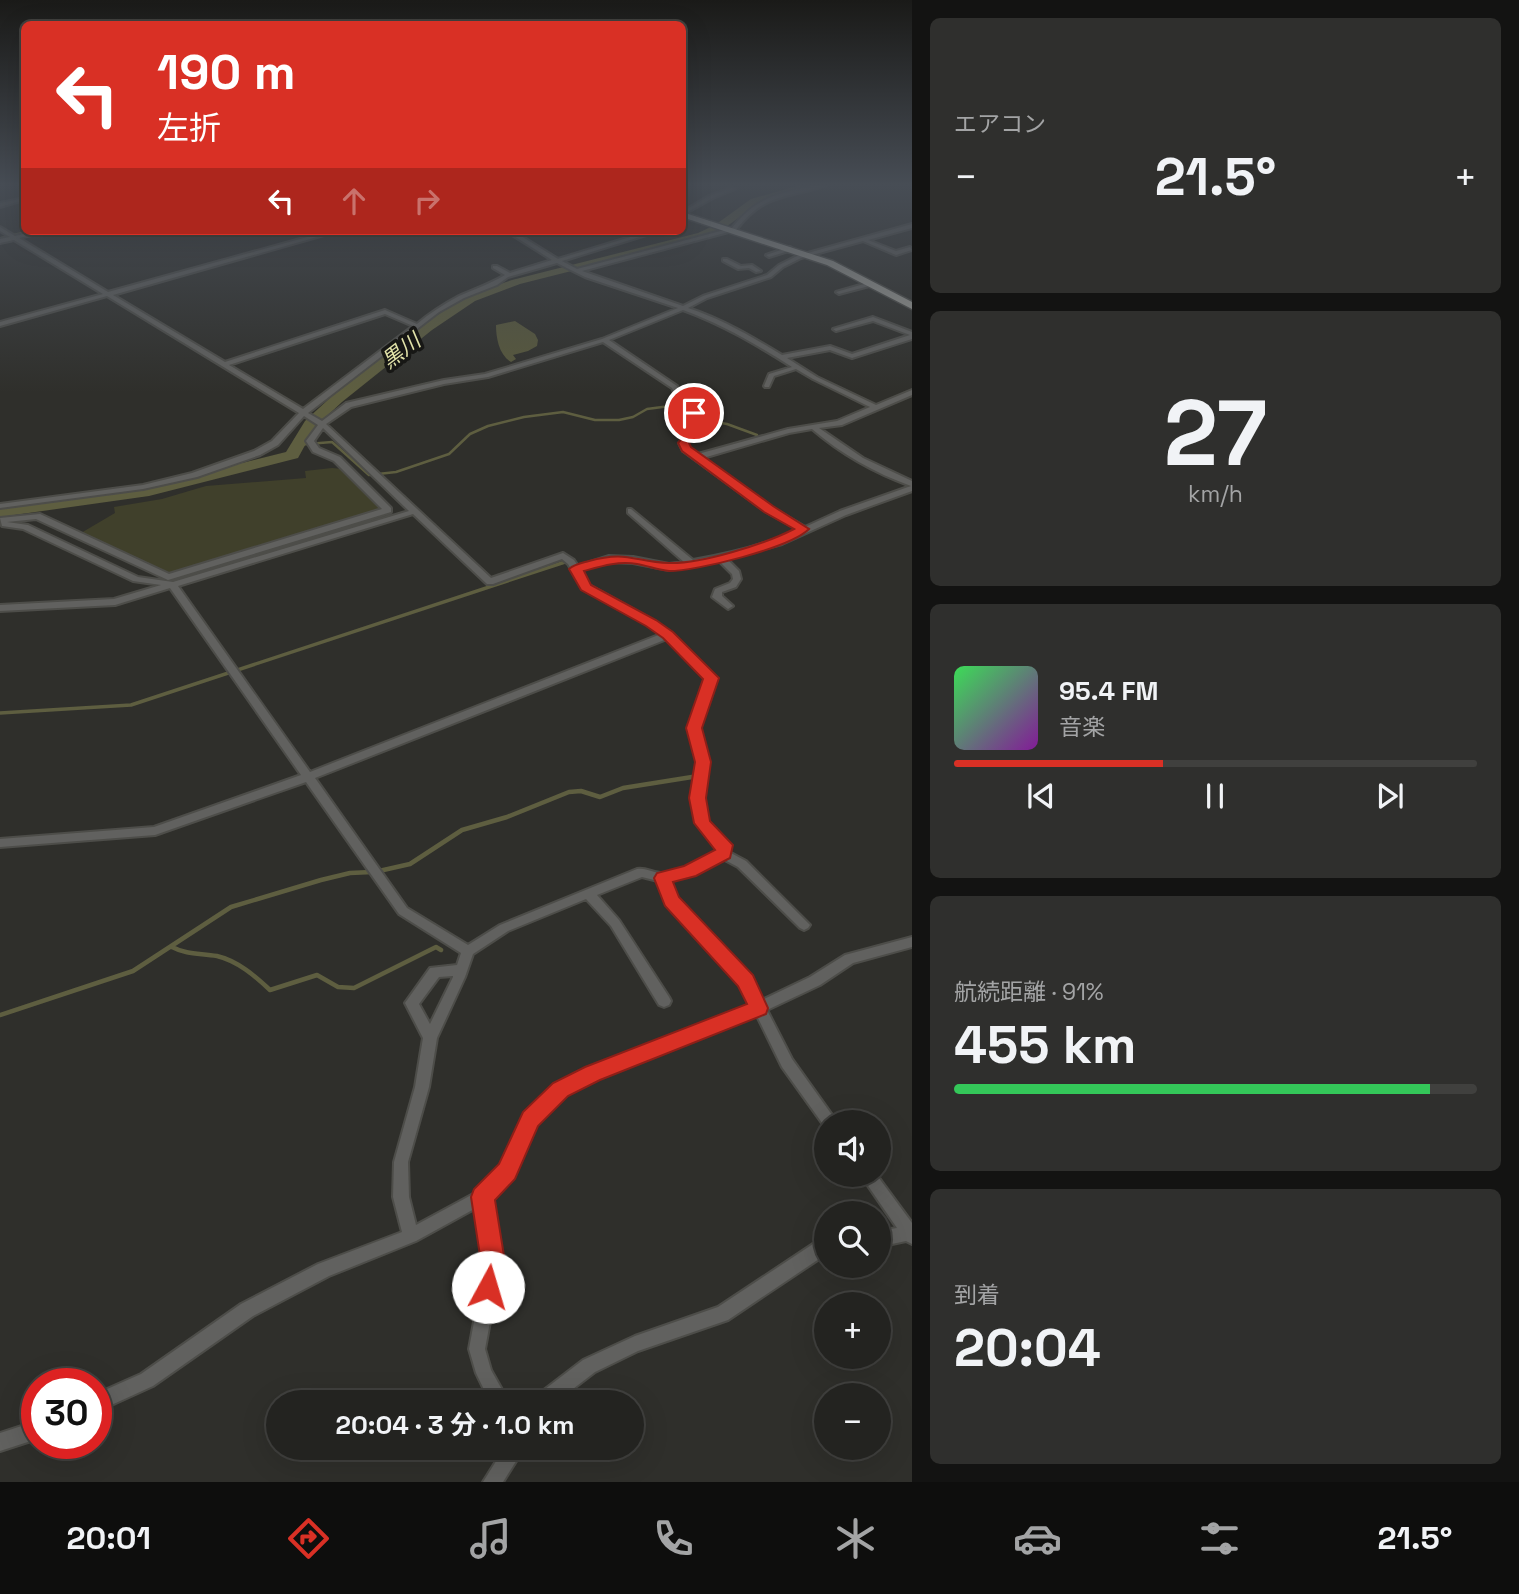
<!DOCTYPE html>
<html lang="ja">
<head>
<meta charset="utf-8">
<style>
	body { margin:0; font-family:"Space Grotesk","Noto Sans JP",sans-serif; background:#2f2f2d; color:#f1f3f6; height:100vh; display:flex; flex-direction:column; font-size:26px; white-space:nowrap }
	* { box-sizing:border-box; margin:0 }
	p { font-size:23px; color:#a3a4a5 }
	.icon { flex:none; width:38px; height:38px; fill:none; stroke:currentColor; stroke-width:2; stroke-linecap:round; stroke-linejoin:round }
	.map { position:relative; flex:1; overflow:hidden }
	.details { display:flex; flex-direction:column; gap:18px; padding:18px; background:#131312; width:607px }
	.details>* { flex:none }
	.hud { position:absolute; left:21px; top:21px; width:665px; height:214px; border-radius:10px; box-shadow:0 7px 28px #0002,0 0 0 2px #40403e; background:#d93025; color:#fff; overflow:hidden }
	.fabs { position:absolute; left:814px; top:1110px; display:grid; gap:14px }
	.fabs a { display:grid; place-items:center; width:77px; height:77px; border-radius:50%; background:#232320; box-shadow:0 7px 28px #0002,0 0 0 2px #40403e; font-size:35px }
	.speed { position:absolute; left:21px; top:1368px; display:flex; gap:14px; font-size:35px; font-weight:700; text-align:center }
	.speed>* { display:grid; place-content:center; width:91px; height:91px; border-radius:50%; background:#232320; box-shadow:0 7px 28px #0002,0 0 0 2px #40403e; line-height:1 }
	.speed .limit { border:10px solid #d22; background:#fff; color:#111 }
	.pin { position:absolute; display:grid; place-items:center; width:60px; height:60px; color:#fff; margin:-30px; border:4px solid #fff; border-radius:50%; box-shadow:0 2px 7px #0007 }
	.me { position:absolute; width:77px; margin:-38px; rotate:6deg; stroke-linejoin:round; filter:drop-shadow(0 0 5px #0008) }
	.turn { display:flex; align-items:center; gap:24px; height:147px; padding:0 21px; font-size:32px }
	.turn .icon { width:91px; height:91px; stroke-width:2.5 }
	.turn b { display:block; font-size:49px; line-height:60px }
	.lanes { display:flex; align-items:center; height:66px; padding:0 21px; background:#0003; justify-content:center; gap:35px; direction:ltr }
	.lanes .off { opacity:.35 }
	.big { font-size:52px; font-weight:700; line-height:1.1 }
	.details .widget { flex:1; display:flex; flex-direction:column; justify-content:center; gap:10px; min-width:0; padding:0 24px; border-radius:10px; background:#2f2f2d }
	.details .dial { align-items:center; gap:0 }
	.dial b { font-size:91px; line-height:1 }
	.song { display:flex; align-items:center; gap:21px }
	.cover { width:84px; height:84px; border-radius:10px; background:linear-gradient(135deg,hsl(130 70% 55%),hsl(290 70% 35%)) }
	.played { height:7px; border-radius:4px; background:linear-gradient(90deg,#d93025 40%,#40403e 40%) }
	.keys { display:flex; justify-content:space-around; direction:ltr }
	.heat { display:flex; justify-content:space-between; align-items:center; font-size:38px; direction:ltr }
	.charge { height:10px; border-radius:5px; background:linear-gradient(90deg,#34c759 91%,#40403e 0) }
	.trip { position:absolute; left:266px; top:1390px; width:378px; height:70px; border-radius:35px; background:#232320; box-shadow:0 7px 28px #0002,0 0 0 2px #40403e; font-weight:700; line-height:70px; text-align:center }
	.tab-bar { display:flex; height:112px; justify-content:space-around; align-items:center; background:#0e0e0d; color:#a3a4a5 }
	.tab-bar .icon { width:49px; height:49px }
	.tab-bar .current { color:#d93025 }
	.tab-bar b { font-size:32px; color:#f1f3f6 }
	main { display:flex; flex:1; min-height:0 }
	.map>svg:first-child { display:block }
</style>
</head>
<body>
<main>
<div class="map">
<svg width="912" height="1482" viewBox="0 0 912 1482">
	<rect width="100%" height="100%" fill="#2f2f2b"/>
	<path fill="#40402b" d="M332 468 342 469 382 510 168 575 81 533 115 513 114 507 162 499 206 486 306 478 305 471Z"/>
	<path fill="#58583b" d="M515 321 535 334 538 340 537 346 528 351 513 355 516 359 511 362C499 355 496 338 496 325Z"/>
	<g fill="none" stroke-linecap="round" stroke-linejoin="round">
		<path stroke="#5e5e40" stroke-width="2" d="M0 238 29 231"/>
		<path stroke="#5e5e40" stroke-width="2.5" d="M296 445 332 442 369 475 396 472 449 454 470 434 488 426 524 417 563 412 595 420H619L633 417 647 409 670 406 692 418 727 424 757 435"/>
		<path stroke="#5e5e40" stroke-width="3.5" d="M0 713 131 705 565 562"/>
		<path stroke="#5e5e40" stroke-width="4.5" d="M379 871 410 864 462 830 507 817 569 792 581 791 600 797 623 788 692 777
			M172 947C187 955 201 953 217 956 238 961 255 976 270 990L317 975 338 987 354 988 436 947 441 950
			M0 1015 133 971 231 907 321 880 350 873 372 872"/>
		<path fill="#5e5e40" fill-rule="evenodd" d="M801 185H818L759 203 723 229 706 237 520 284 475 301 432 330 342 402 315 427 298 458 149 496 0 517V507L149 486 286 452 305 421 332 396 424 324 467 295 512 280 698 233 715 225 751 199Z"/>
		<g stroke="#4d4d49" stroke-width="4">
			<path id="minor" d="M816 185H826C787 199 765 192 736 230L582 271 683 306 703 296 767 275 779 265 797 256 912 224V228L868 240 896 251 910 247 912 250 896 255 863 241 801 258 783 267 771 277 707 298 688 308C722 319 752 337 782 355L830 346 852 354 910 335 873 321 836 331 833 329 873 317 912 332V339L852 358 830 350 787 358 817 377 876 405 912 390V395L842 425 819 428 863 458 912 481V491L846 515 782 544 727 559 739 571 741 579 736 587 722 592V596L733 606 728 609 712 597 715 589 730 583 733 579 732 574 719 561 669 570 633 563 609 562 580 570 589 585 654 621 671 633 716 678 699 728 708 762 703 798 707 821 728 842 730 845 729 852 746 861 810 925 808 928 804 930 800 928 738 867 723 859 693 874 670 881 676 899 751 976 762 1000 810 977 845 955 912 937V947L853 963 820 985 767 1010 792 1059 837 1122H826L825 1127 782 1067 756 1014 598 1077 566 1093 535 1123 512 1177 490 1199 501 1262 485 1349 491 1370 509 1402H490L476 1373 469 1349 485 1262 476 1208 416 1241 329 1276 253 1316 153 1386 96 1412V1394L141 1374 241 1304 318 1264 402 1232 393 1197 394 1162 415 1087 423 1038 405 1003 430 968 457 965 461 953 399 914 306 782 155 835 0 847V839L154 827 301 775 170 588 115 605 0 611V605L114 599 161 585 133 581 23 529 2 526 0 518 40 514 169 574 382 509 334 461 313 452 306 441 318 425 304 416 278 445 260 455 197 477 143 489 0 508V504L143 485 192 473 254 451 272 441 299 413 107 296 0 326V322L103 294 14 240 0 243V239L10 237 0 231V227L15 236 37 231H47L19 238 108 292 329 231H338L113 295 225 362 385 310 417 324C430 313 444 304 459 296 475 289 490 284 505 275L493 268V266H497L510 273 552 260 506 231H513L558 259 650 231H659L562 261 577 269 732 228C756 197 780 193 816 185ZM557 263 585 277 678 308 602 339 485 374 444 380 346 403 322 421 308 413 439 312 464 298 497 285 508 277ZM683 310C722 324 757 345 792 367L769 374 764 386 765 387H769L774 376 796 369 813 379 870 407 837 421 788 429 698 454 689 448 687 443 697 429 699 418 697 411 687 406 677 386 609 340ZM385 314 413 326 303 409 229 365ZM603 342 672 388 680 407 691 414 692 418 690 429 679 443 683 451 765 511 799 530C765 545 729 554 693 560L631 509H628V513L684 562 669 564 633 557 609 556 578 566 574 560 563 553 491 578 326 424 351 407 444 384 488 377ZM323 428 409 511 173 582 138 577 28 525 7 522 36 519 168 580 391 512V508L340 457 319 448 314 441ZM812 429C841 454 875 473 911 486L840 511 805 527 771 507 703 458 789 433ZM413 514 487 584H493L562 559 568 564 583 589 648 625 661 634 310 772 178 586ZM667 639 706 679 689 728 698 762 691 798 696 823 718 846 717 852C701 860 683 872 664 873 655 874 646 867 637 869L500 925 468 945 407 908 315 778ZM642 877 658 881 667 904 741 984 752 1005 588 1069 556 1085 525 1114 502 1167 477 1192 416 1225 409 1197 408 1162 429 1087 437 1038 465 977 473 954 508 931 586 899 611 926 659 1005 664 1007 669 1005 671 1001 669 997 619 920 597 895ZM453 976V977L430 1024 419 1004 439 977Z
				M731 188 735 189 713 198 682 215V212L709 196Z
				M24 198V200L0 207V203Z
				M790 247 793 249 792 250 769 257 766 255Z
				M723 259H727L741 266 752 265 761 271 756 272 749 268 738 269 723 261Z
				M871 282 873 283V285L839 294 836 292Z
				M860 1174H876L912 1223V1244L906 1241 878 1247V1231L897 1228Z
				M826 1241V1257H822L728 1320 638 1351 595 1372 556 1402H533L536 1396 583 1360 635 1336 718 1307 813 1244Z
				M37 1421V1439L0 1451V1433Z
				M505 1447H525L503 1482H483Z"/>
		</g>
		<g stroke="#4d4d49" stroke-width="3">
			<path id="trunk" d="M682 212 833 261 912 302V309L827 265 682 217Z"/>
		</g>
		<use href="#minor" fill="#61615f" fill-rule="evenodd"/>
		<use href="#trunk" fill="#9c9c96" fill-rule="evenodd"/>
	</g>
	<linearGradient id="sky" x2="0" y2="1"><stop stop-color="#1a1a18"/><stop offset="0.47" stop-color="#474d55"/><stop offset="1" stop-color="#474d55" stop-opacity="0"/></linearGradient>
	<rect width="912" height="393" fill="url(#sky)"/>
	<path fill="#d93025" stroke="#8d1f18" stroke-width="2" d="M694 410 699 413 702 427 689 443 691 447 773 506 809 529C790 548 697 571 669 571 659 570 648 566 637 564 618 561 602 566 584 571L591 585 656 620 673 632 719 678 702 728 711 762 706 798 710 821 733 845 730 858 696 876 673 882 679 897 753 975 768 1008 766 1014 600 1080 568 1096 538 1126 515 1179 495 1200 505 1262 497 1295 488 1299 479 1295 476 1287 481 1262 471 1197 474 1189 499 1164 523 1112 553 1083 585 1067 747 1004 738 986 665 906 654 878 657 873 684 866 715 850 694 823 689 798 695 762 686 728 703 679 663 638 646 626 581 590 569 569C575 564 582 563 589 561 627 550 635 562 669 563 701 564 765 544 794 529L764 512 682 451 678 443 691 427 689 413Z"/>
	<g text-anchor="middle" stroke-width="7" stroke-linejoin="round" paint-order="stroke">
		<g font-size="21" font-style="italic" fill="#e2e3a9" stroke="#171715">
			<text transform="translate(401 351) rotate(-37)" y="7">黒川</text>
		</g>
	</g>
</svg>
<div class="fabs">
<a><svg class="icon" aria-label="sound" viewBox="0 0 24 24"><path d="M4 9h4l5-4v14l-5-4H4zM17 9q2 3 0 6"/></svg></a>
<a><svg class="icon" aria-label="search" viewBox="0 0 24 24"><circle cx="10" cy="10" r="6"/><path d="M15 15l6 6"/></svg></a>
<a>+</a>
<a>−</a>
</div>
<div class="speed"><div class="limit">30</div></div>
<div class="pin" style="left:694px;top:413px;background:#d93025"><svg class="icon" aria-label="arrive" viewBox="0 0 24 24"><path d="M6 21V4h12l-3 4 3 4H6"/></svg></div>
<svg class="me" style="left:488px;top:1287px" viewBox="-20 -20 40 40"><circle r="19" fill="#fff"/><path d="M0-13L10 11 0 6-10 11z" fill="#d93025"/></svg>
<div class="trip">20:04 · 3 分 · 1.0 km</div>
<div class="hud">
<div class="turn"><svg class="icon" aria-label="left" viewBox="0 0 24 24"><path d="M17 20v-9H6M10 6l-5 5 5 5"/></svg><div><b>190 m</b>左折</div></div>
<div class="lanes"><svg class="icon" aria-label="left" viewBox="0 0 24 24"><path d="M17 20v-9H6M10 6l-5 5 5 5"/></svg><svg class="icon off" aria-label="ahead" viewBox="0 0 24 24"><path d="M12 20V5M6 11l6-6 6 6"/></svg><svg class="icon off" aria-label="right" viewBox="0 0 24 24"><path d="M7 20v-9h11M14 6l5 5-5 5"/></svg></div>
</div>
</div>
<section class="details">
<div class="widget"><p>エアコン</p>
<div class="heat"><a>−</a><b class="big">21.5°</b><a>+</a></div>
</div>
<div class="widget dial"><b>27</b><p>km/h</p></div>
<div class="widget">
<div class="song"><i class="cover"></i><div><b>95.4 FM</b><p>音楽</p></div></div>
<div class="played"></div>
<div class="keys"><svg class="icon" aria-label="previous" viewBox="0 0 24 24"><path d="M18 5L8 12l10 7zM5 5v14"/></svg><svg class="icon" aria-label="pause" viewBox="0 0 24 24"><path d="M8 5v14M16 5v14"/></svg><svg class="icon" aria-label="next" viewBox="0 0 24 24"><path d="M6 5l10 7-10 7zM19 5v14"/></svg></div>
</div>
<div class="widget"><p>航続距離 · 91%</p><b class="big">455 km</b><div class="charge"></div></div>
<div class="widget"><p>到着</p><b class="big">20:04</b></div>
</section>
</main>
<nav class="tab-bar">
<b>20:01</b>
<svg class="icon current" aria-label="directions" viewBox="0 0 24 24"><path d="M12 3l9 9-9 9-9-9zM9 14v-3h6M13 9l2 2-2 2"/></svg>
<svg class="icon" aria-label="music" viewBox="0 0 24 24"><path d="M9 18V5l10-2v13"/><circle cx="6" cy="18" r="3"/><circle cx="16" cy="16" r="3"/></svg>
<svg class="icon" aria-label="phone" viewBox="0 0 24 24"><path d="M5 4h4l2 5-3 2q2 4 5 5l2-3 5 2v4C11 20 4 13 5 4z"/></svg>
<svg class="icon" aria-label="climate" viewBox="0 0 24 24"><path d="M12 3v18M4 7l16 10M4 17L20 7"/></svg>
<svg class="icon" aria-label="car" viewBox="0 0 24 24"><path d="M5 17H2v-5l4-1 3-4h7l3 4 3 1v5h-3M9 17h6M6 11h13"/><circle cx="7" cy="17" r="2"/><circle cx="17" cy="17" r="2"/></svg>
<svg class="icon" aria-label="filters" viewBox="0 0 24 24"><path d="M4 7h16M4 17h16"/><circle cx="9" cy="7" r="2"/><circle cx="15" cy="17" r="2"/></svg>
<b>21.5°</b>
</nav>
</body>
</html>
